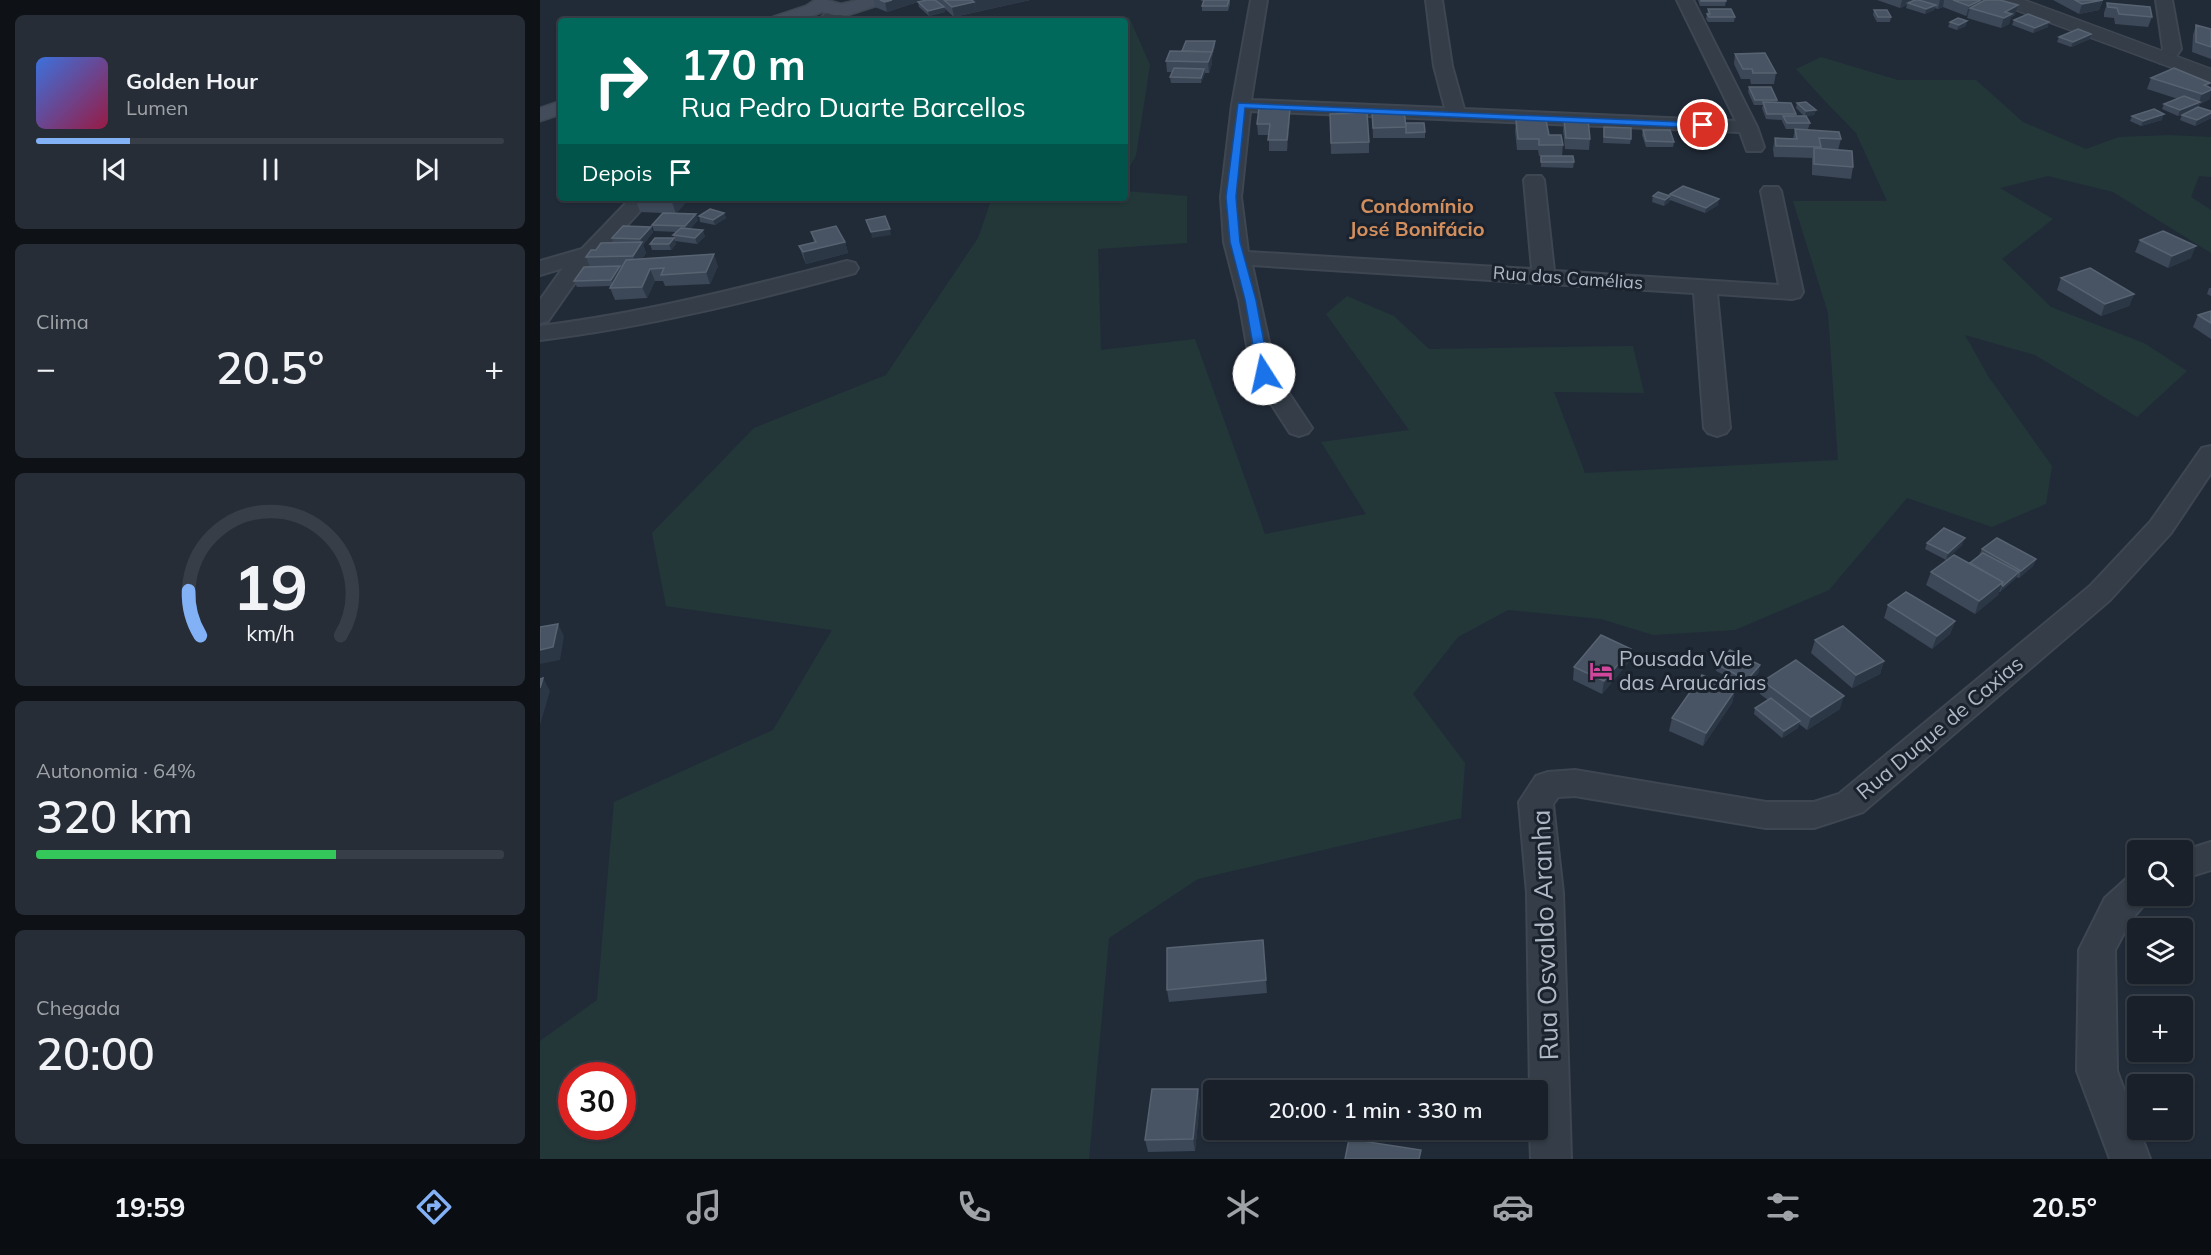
<!DOCTYPE html>
<html lang="pt">
<head>
<meta charset="utf-8">
<style>
	body { margin:0; font-family:Mulish,sans-serif; background:#262d36; color:#f1f3f6; height:100vh; display:flex; flex-direction:column; font-size:22px; white-space:nowrap }
	* { box-sizing:border-box; margin:0 }
	p { font-size:20px; color:#9fa3a8 }
	.icon { flex:none; width:33px; height:33px; fill:none; stroke:currentColor; stroke-width:2; stroke-linecap:round; stroke-linejoin:round }
	.map { position:relative; flex:1; overflow:hidden }
	.panel { display:flex; flex-direction:column; gap:15px; padding:15px; background:#0e1217; width:540px }
	.panel>* { flex:none }
	.hud { position:absolute; left:18px; top:18px; width:570px; height:183px; border-radius:6px; box-shadow:0 2px 4px #0004,0 0 0 2px #373e47; background:#00695c; color:#fff; overflow:hidden }
	.buttons { position:absolute; left:1587px; top:840px; display:grid; gap:12px }
	.buttons a { display:grid; place-items:center; width:66px; height:66px; border-radius:6px; background:#19202a; box-shadow:0 2px 4px #0004,0 0 0 2px #373e47; font-size:30px }
	.speed { position:absolute; left:18px; top:1062px; display:flex; gap:12px; font-size:30px; font-weight:700; text-align:center }
	.speed>* { display:grid; place-content:center; width:78px; height:78px; border-radius:50%; background:#19202a; box-shadow:0 2px 4px #0004,0 0 0 2px #373e47; line-height:1 }
	.speed .limit { border:9px solid #d22; background:#fff; color:#111 }
	.pin { position:absolute; display:grid; place-items:center; width:51px; height:51px; color:#fff; margin:-26px; border:3px solid #fff; border-radius:50%; box-shadow:0 2px 6px #0007 }
	.me { position:absolute; width:66px; margin:-33px; rotate:350deg; stroke-linejoin:round; filter:drop-shadow(0 0 4px #0008) }
	.turn { display:flex; align-items:center; gap:21px; height:126px; padding:0 24px; font-size:27px }
	.turn .icon { width:78px; height:78px; stroke-width:2.5 }
	.turn b { display:block; font-size:42px; line-height:51px }
	.then { display:flex; align-items:center; height:57px; padding:0 24px; background:#0003; gap:12px; font-size:22px }
	.big { font-size:45px; font-weight:600; line-height:1.1 }
	.panel .card { flex:1; display:flex; flex-direction:column; justify-content:center; gap:9px; min-width:0; padding:0 21px; border-radius:9px; background:#262d36 }
	.panel .dial { align-items:center; gap:0 }
	.dial svg { height:156px; overflow:visible; fill:none; stroke:#373e47; stroke-width:7; stroke-linecap:round; text-anchor:middle }
	.dial text { fill:#f1f3f6; stroke:none }
	.song { display:flex; align-items:center; gap:18px }
	.cover { width:72px; height:72px; border-radius:9px; background:linear-gradient(135deg,hsl(220 70% 55%),hsl(340 70% 35%)) }
	.played { height:6px; border-radius:3px; background:linear-gradient(90deg,#82b1f6 20%,#373e47 20%) }
	.keys { display:flex; justify-content:space-around; direction:ltr }
	.heat { display:flex; justify-content:space-between; align-items:center; font-size:33px; direction:ltr }
	.charge { height:9px; border-radius:4px; background:linear-gradient(90deg,#34c759 64%,#373e47 0) }
	.trip { position:absolute; left:663px; top:1080px; width:345px; height:60px; border-radius:6px; background:#19202a; box-shadow:0 2px 4px #0004,0 0 0 2px #373e47; font-weight:600; line-height:60px; text-align:center }
	.tabs { display:flex; height:96px; justify-content:space-around; align-items:center; background:#0a0d11; color:#9fa3a8 }
	.tabs .icon { width:42px; height:42px }
	.tabs .on { color:#82b1f6 }
	.tabs b { font-size:27px; color:#f1f3f6 }
	main { display:flex; flex:1; min-height:0 }
	.map>svg:first-child { display:block }
</style>
</head>
<body>
<main>
<section class="panel">
<div class="card">
<div class="song"><i class="cover"></i><div><b>Golden Hour</b><p>Lumen</p></div></div>
<div class="played"></div>
<div class="keys"><svg class="icon" aria-label="previous" viewBox="0 0 24 24"><path d="M18 5L8 12l10 7zM5 5v14"/></svg><svg class="icon" aria-label="pause" viewBox="0 0 24 24"><path d="M8 5v14M16 5v14"/></svg><svg class="icon" aria-label="next" viewBox="0 0 24 24"><path d="M6 5l10 7-10 7zM19 5v14"/></svg></div>
</div>
<div class="card"><p>Clima</p>
<div class="heat"><a>−</a><b class="big">20.5°</b><a>+</a></div>
</div>
<div class="card dial"><svg viewBox="0 0 100 80">
<path d="M14 69A42 42 0 1 1 86 69"/>
<path d="M14 69A42 42 0 0 1 8 46" stroke="#82b1f6"/>
<text x="50" y="56" font-size="32" font-weight="700">19</text>
<text x="50" y="72" font-size="11">km/h</text>
</svg></div>
<div class="card"><p>Autonomia · 64%</p><b class="big">320 km</b><div class="charge"></div></div>
<div class="card"><p>Chegada</p><b class="big">20:00</b></div>
</section>
<div class="map">
<svg width="1671" height="1159" viewBox="0 0 1671 1159">
	<rect width="100%" height="100%" fill="#212b38"/>
	<path fill="#233739" fill-rule="evenodd" d="M589 17 610 65 596 155 585 176V21H563Z
		M1281 57 1358 80H1436L1483 122 1546 149 1579 137 1630 135 1671 137V177L1659 176 1651 197 1671 210V253L1573 192 1508 176 1460 188 1513 219 1462 259 1511 307 1604 343 1647 371 1597 417 1495 355 1425 335 1448 376 1512 466 1506 504 1452 527 1367 498 1289 590 1195 630 1113 635 1061 619 968 610 918 637 873 694 925 763 921 818 658 879 569 938 549 1159H0V1041L57 1000 74 802 233 730 292 630 126 606 112 533 214 428 346 375 438 238 452 198H585V191L647 196V243L558 249 561 350 655 339 725 534 826 514 781 442 869 430 786 314 807 296 854 316 889 349 1093 346 1104 393 1014 392 1045 473 1298 460 1288 313 1253 201H1347L1316 133 1283 99 1256 69ZM32 1076H82V1126H32Z"/>
	<g fill="none" stroke-linecap="round" stroke-linejoin="round">
		<g stroke="#3e4652" stroke-width="4">
			<path id="minor" d="M711 0H727L711 100 905 108 894 66 886 0H902L912 66 924 109 1196 121 1137 0H1153L1217 127 1224 147 1221 151H1207L1200 132 710 111 701 197 708 252 992 269 984 180 987 176H1001L1004 180 1014 271 1239 285 1221 191 1224 187H1238L1241 191 1263 292 1260 297 1252 299 1177 294 1190 428 1186 433 1177 436 1168 433 1164 428 1154 293 712 265 736 374 772 428 768 433 759 436 750 433 712 374 699 300 684 242 681 197 692 105Z
				M1616 0H1632L1641 49 1632 63H1620L1617 59 1623 49Z
				M300 5 308 10 296 21H277L294 7Z
				M91 198H112L36 281 8 321 0 323V300L23 268 0 275V261L42 249Z
				M307 261 315 263 318 268 315 273C211 301 107 327 0 340V326C105 313 205 287 307 261Z
				M1671 446V473L1631 533 1570 600 1323 812 1274 828H1226L1035 796 1018 797 1013 804 1023 893 1031 1159H991L990 1130H998V1090H990L987 893 979 802 996 776 1008 772 1035 770 1226 802H1274L1299 794 1550 586 1611 521 1662 448Z
				M1671 842V870L1642 879V851Z
				M1598 875V896H1612L1591 920 1575 950 1577 1071 1610 1159H1570L1537 1071 1539 950 1565 898 1586 879Z"/>
		</g>
		<g stroke="#3e4652" stroke-width="3">
			<path id="tertiary" d="M1458 0H1484L1671 69V82L1460 4Z"/>
		</g>
		<g stroke="#3e4652" stroke-width="3">
			<path id="secondary" d="M275 0H287L301 4 318 0H344L342 4 308 15H294L282 12 259 21H230L233 17 266 6Z
				M21 101V114L0 121V108Z"/>
		</g>
		<use href="#minor" fill="#343d48" fill-rule="evenodd"/>
		<use href="#tertiary" fill="#343d48" fill-rule="evenodd"/>
		<use href="#secondary" fill="#424c5b" fill-rule="evenodd"/>
	</g>
	<path fill="#3c4757" d="M334 0H384L380 2 387 0H490L414 17 404 8 405 12 389 16 379 7 378 2 347 12 335 7Z
		M661 0H690V4L688 11H662V6L664 1H661Z
		M1158 0H1186V1L1185 6H1160Z
		M1337 0H1379L1383 1V0H1460L1475 15 1471 17 1469 24 1461 28 1427 18 1428 15 1426 16 1403 7 1398 9 1395 8 1394 10 1385 14 1366 8 1367 5 1360 8Z
		M1513 0H1563L1559 10 1539 14Z
		M1567 3 1612 17 1608 27 1575 24 1574 18 1564 17V13Z
		M1168 9 1195 17 1194 22H1168L1166 19Z
		M1334 10 1351 17 1350 22H1337L1333 15Z
		M1474 20 1508 27 1493 33 1472 25Z
		M1410 22 1426 26 1417 30 1408 27Z
		M1656 25 1671 29V59L1652 52 1653 35Z
		M1551 34 1550 39 1531 47 1517 42 1519 37Z
		M675 46 672 57V63L669 73H665L661 83H631L630 77 633 72H627L626 61 642 51Z
		M1195 54 1236 73 1234 84H1211L1210 79H1201L1194 64Z
		M1611 78 1669 87 1670 99 1660 104 1658 107 1671 111V118L1655 126 1640 120 1642 115 1648 112 1638 116 1622 109 1624 104 1638 99 1607 89Z
		M1209 87 1237 100V103L1256 114V116H1264L1256 108 1257 103 1276 110 1274 115 1266 116 1270 123 1268 129H1246L1242 121V120L1226 119 1222 108 1223 105H1214L1208 92Z
		M832 112 866 123 885 132V138H833Z
		M790 114 829 142V153L791 154Z
		M1592 116 1622 120 1601 126 1590 121Z
		M750 119 747 151H729V135H718L717 124Z
		M1024 119 1050 139 1049 150 1025 149 1023 130Z
		M976 120 1009 135 1023 145 1022 156 1034 162 1033 168 1001 167V156H999L998 150H977L975 131Z
		M1064 127 1091 139 1090 144 1063 143Z
		M1255 129 1301 139 1298 150 1313 167 1311 179 1272 175V158L1234 157 1233 149 1235 138 1253 139Z
		M1103 130 1134 142 1133 147H1106L1102 135Z
		M1130 194 1178 205 1165 213 1130 200 1129 202 1124 206 1112 202 1113 196H1129Z
		M99 198H148L149 199 136 213 158 220 150 229 165 236 157 244 135 241 136 244 131 250H112L110 244 134 238 133 235 137 232 114 231 112 225 122 213 100 212 96 201Z
		M181 198H203L199 201Z
		M184 213 186 218 175 225 160 222 159 216Z
		M111 227 113 232 103 245 106 253 102 259 178 266 170 284 125 286 123 281H115L107 298 75 300 70 288 71 286 37 287 34 281 50 267 46 257 56 250 73 243 72 238Z
		M271 232 305 242 308 253 266 264 263 257 259 246 274 242Z
		M1600 240 1651 258 1628 268 1595 252Z
		M1521 278 1594 294 1589 306 1561 316 1517 290Z
		M1669 288H1671V296L1667 294Z
		M1671 311V339L1653 327 1658 315Z
		M1387 543 1422 545 1406 560 1385 549Z
		M1442 549 1496 559 1493 566 1479 578 1477 577 1476 578 1460 592H1459L1458 595 1435 614 1386 585 1391 572 1430 563 1439 555Z
		M1348 605 1415 621 1410 634 1392 649 1344 618Z
		M1275 640 1344 661 1340 674 1312 688 1271 653Z
		M1089 662 1062 694 1033 680 1034 667Z
		M1178 665 1219 672 1206 686 1176 671Z
		M1223 681 1300 709 1267 730 1259 724 1258 728 1242 738 1214 714 1215 708 1228 700 1220 694Z
		M1195 690 1192 703 1163 746 1129 731 1132 718Z
		M723 940 727 993 629 1002 627 990Z
		M660 1101 655 1151 608 1152 605 1140Z"/>
	<path fill="#2c3746" d="M352 0H384L347 12 345 2Z
		M434 0H490L436 12Z
		M1362 0H1379L1368 3 1367 5 1360 8Z
		M1400 0H1404L1403 7 1398 9Z
		M1441 0H1447L1430 8 1428 15 1426 16 1429 6Z
		M1563 0 1559 10 1539 14 1542 4Z
		M434 2 436 12 414 17 412 7Z
		M1396 5 1394 10 1385 14 1386 9Z
		M1478 5 1475 15 1471 17 1469 24 1461 28 1465 12Z
		M404 7 405 12 389 16 388 11Z
		M1427 21 1426 26 1417 30 1419 25Z
		M1509 22 1508 27 1493 33 1495 28Z
		M1551 34 1550 39 1531 47 1533 42Z
		M675 41V46L672 57V52Z
		M672 52V63L669 73 668 62Z
		M664 69 665 74 661 83V78Z
		M1670 83 1666 92 1671 90 1670 99 1660 104 1658 107 1638 116 1640 110 1659 103 1664 85Z
		M750 108V119L747 151V140Z
		M1276 110 1274 115 1265 117 1266 111Z
		M1671 113V118L1655 126 1657 120Z
		M1624 114 1622 120 1601 126 1603 121Z
		M1130 196 1129 202 1124 206 1125 200Z
		M136 198H148L149 199 136 214 132 202Z
		M1179 199 1178 205 1165 213 1166 208Z
		M184 213 186 218 175 225 173 220Z
		M156 214 158 220 147 232 145 226Z
		M111 227 113 232 103 245 106 253 97 267 93 256 101 242 100 239Z
		M350 229 351 235 332 238 331 232Z
		M163 230 165 236 157 244 155 238Z
		M134 238 136 244 131 250 129 244Z
		M305 242 308 253 266 264 263 252Z
		M1656 246 1651 258 1628 268 1632 256Z
		M174 254 178 266 170 284 166 272Z
		M80 266 82 272 74 286 71 280Z
		M110 269 115 281 107 298 102 287Z
		M1594 294 1589 306 1561 316 1565 304Z
		M1425 538 1422 545 1406 560 1408 553Z
		M1496 559 1493 566 1479 578 1481 571Z
		M1479 572 1476 578 1460 592 1463 586Z
		M1463 582 1458 595 1435 614 1439 601Z
		M1415 621 1410 634 1392 649 1397 636Z
		M18 624 24 636 20 660 0 664V650Z
		M1091 649 1089 662 1062 694 1064 681Z
		M1344 661 1340 674 1312 688 1316 675Z
		M1220 665 1219 672 1206 686 1207 680Z
		M3 678 10 691 0 725V688Z
		M1195 690 1192 703 1163 746 1166 733Z
		M1304 696 1300 709 1267 730 1271 717Z
		M1260 721 1258 728 1242 738 1244 731Z
		M658 1089 660 1101 655 1151 653 1139Z"/>
	<path fill="#485463" stroke="#586372" stroke-width="1.5" d="M340 0H352L345 2Z
		M387 0H395L404 7 388 11 378 2Z
		M404 0H431L434 2 412 7Z
		M664 0H689L687 6H662Z
		M1161 0H1186V1H1161Z
		M1375 0H1379L1396 5 1386 9 1368 3Z
		M1413 0H1441L1429 6Z
		M1445 0H1460L1478 5 1465 12 1472 14 1464 18 1430 8Z
		M1535 0H1563L1542 4Z
		M1567 3 1610 7 1612 17 1579 14 1577 8 1568 7Z
		M1168 9H1191L1195 17H1169L1167 14H1170Z
		M1334 10H1347L1351 17H1338Z
		M1488 14 1509 22 1495 28 1474 20Z
		M1418 18 1427 21 1419 25 1410 22Z
		M1656 25 1671 29V47L1656 42Z
		M1538 29 1551 34 1533 42 1519 37Z
		M646 41H675L672 52 642 51Z
		M630 51 672 52 668 62 626 61Z
		M1225 53 1236 73H1213L1212 69H1203L1195 54Z
		M634 68 664 69 661 78 630 77Z
		M1634 68 1670 83 1664 85 1671 88V90L1662 94 1611 78Z
		M1209 87H1231L1237 100H1215Z
		M1644 96 1660 102 1640 110 1624 104Z
		M1223 102 1251 103 1256 114H1227Z
		M1266 102 1276 110 1266 111 1257 103Z
		M1658 107 1671 111V113L1657 120 1642 115Z
		M719 108H750L747 140H728L730 124H717Z
		M1614 109 1624 114 1603 121 1592 116Z
		M864 111 866 127 833 128 832 112Z
		M827 113 829 142 791 143 790 114Z
		M1243 116H1266L1270 123H1247Z
		M1024 119H1048L1050 139 1026 138Z
		M976 120H1006L1009 135H1021L1023 145H999V139H978Z
		M866 123H884L885 132 866 133Z
		M1064 127 1091 128V139L1064 137Z
		M1255 129 1299 132 1301 139 1279 138 1281 147 1236 146 1235 138 1257 139Z
		M1103 130H1130L1134 142 1106 141Z
		M1274 148 1312 151 1313 167 1274 164Z
		M1001 156H1033L1034 162H1001Z
		M1143 186 1179 199 1166 208 1130 194Z
		M1118 192 1130 196 1125 200 1113 196Z
		M99 198H136L132 202 96 201Z
		M170 209 184 213 173 220 159 216Z
		M123 213 156 214 145 226 112 225Z
		M345 216 350 229 331 232 326 220Z
		M83 226 111 227 100 239 72 238Z
		M296 226 305 242 263 252 259 246 276 242 271 232Z
		M141 228 163 230 155 238 133 235Z
		M1623 231 1656 246 1632 256 1600 240Z
		M115 238H134L129 244H110Z
		M102 242 93 256 46 257 51 250H56L61 243Z
		M174 254 166 272 121 275 124 268 110 269 102 287 70 288 86 260Z
		M80 266 71 280 34 281 44 267Z
		M1550 268 1594 294 1565 304 1521 278Z
		M1671 311V323L1658 315Z
		M1404 528 1425 538 1408 553 1387 543Z
		M1457 538 1496 559 1481 571 1442 549Z
		M1443 553 1479 572 1463 586 1462 585 1463 582 1430 563Z
		M1414 555 1463 582 1439 601 1391 572Z
		M1366 592 1415 621 1397 636 1348 605Z
		M18 624 13 647 0 650V627Z
		M1303 626 1344 661 1316 675 1275 640Z
		M1061 635 1091 649 1064 681 1034 667Z
		M1190 650 1220 665 1207 680 1178 665Z
		M1256 660 1304 696 1271 717 1223 681Z
		M1162 675 1195 690 1166 733 1132 718Z
		M3 678 0 688V679Z
		M1231 698 1260 721 1244 731 1215 708Z
		M723 940 726 980 627 990V948Z
		M612 1089H658L653 1139 605 1140Z
		M809 1139 881 1150 879 1159H805Z"/>
	<path fill="#1a73e8" stroke="#114b97" stroke-width="1.5" d="M698 103 1163 123 1167 125 1163 128 705 108 696 197 700 242 716 300 730 374 724 377 718 374 705 300 690 242 686 197Z"/>
	<defs>
		<g id="hotel-bare" transform="scale(1.8)"><path d="M-6-4.5h1.5V1H6V5H4.5V3h-9V5H-6ZM-4 0a1.8 1.8 0 1 1 3.6 0ZM.5 0V-2.5h3Q6-2.5 6 0Z" fill="#d1479c" stroke="#1a222d" stroke-width="2.5" paint-order="stroke"/></g>
	</defs>
	<g fill-rule="evenodd">
		<use href="#hotel-bare" x="1061" y="671"/>
	</g>
	<g text-anchor="middle" stroke-width="6" stroke-linejoin="round" paint-order="stroke">
		<g font-size="18" fill="#afb8c5" stroke="#1a222d">
			<text transform="translate(1028 278) rotate(4)" y="6">Rua das Camélias</text>
		</g>
		<g font-size="20" font-weight="bold" fill="#d28e5d" stroke="#1a222d">
			<text x="877" y="213">Condomínio<tspan x="877" dy="23">José Bonifácio</tspan></text>
		</g>
		<g font-size="21" fill="#afb8c5" stroke="#1a222d" text-anchor="start">
			<text x="1079" y="666">Pousada Vale<tspan x="1079" dy="24">das Araucárias</tspan></text>
		</g>
		<g font-size="21" fill="#afb8c5" stroke="#1a222d">
			<text transform="translate(1400 728) rotate(-40)" y="7">Rua Duque de Caxias</text>
		</g>
		<g font-size="26" fill="#afb8c5" stroke="#1a222d">
			<text transform="translate(1005 935) rotate(-92)" y="9">Rua Osvaldo Aranha</text>
		</g>
	</g>
</svg>
<div class="buttons">
<a><svg class="icon" aria-label="search" viewBox="0 0 24 24"><circle cx="10" cy="10" r="6"/><path d="M15 15l6 6"/></svg></a>
<a><svg class="icon" aria-label="layers" viewBox="0 0 24 24"><path d="M12 4l9 5-9 5-9-5zM3 14l9 5 9-5"/></svg></a>
<a>+</a>
<a>−</a>
</div>
<div class="speed"><div class="limit">30</div></div>
<div class="pin" style="left:1163px;top:125px;background:#d93025"><svg class="icon" aria-label="arrive" viewBox="0 0 24 24"><path d="M6 21V4h12l-3 4 3 4H6"/></svg></div>
<svg class="me" style="left:724px;top:374px" viewBox="-20 -20 40 40"><circle r="19" fill="#fff"/><path d="M0-13L10 11 0 6-10 11z" fill="#1a73e8"/></svg>
<div class="trip">20:00 · 1 min · 330 m</div>
<div class="hud">
<div class="turn"><svg class="icon" aria-label="right" viewBox="0 0 24 24"><path d="M7 20v-9h11M14 6l5 5-5 5"/></svg><div><b>170 m</b>Rua Pedro Duarte Barcellos</div></div>
<div class="then">Depois<svg class="icon" aria-label="arrive" viewBox="0 0 24 24"><path d="M6 21V4h12l-3 4 3 4H6"/></svg></div>
</div>
</div>
</main>
<nav class="tabs">
<b>19:59</b>
<svg class="icon on" aria-label="directions" viewBox="0 0 24 24"><path d="M12 3l9 9-9 9-9-9zM9 14v-3h6M13 9l2 2-2 2"/></svg>
<svg class="icon" aria-label="music" viewBox="0 0 24 24"><path d="M9 18V5l10-2v13"/><circle cx="6" cy="18" r="3"/><circle cx="16" cy="16" r="3"/></svg>
<svg class="icon" aria-label="phone" viewBox="0 0 24 24"><path d="M5 4h4l2 5-3 2q2 4 5 5l2-3 5 2v4C11 20 4 13 5 4z"/></svg>
<svg class="icon" aria-label="climate" viewBox="0 0 24 24"><path d="M12 3v18M4 7l16 10M4 17L20 7"/></svg>
<svg class="icon" aria-label="car" viewBox="0 0 24 24"><path d="M5 17H2v-5l4-1 3-4h7l3 4 3 1v5h-3M9 17h6M6 11h13"/><circle cx="7" cy="17" r="2"/><circle cx="17" cy="17" r="2"/></svg>
<svg class="icon" aria-label="filters" viewBox="0 0 24 24"><path d="M4 7h16M4 17h16"/><circle cx="9" cy="7" r="2"/><circle cx="15" cy="17" r="2"/></svg>
<b>20.5°</b>
</nav>
</body>
</html>
